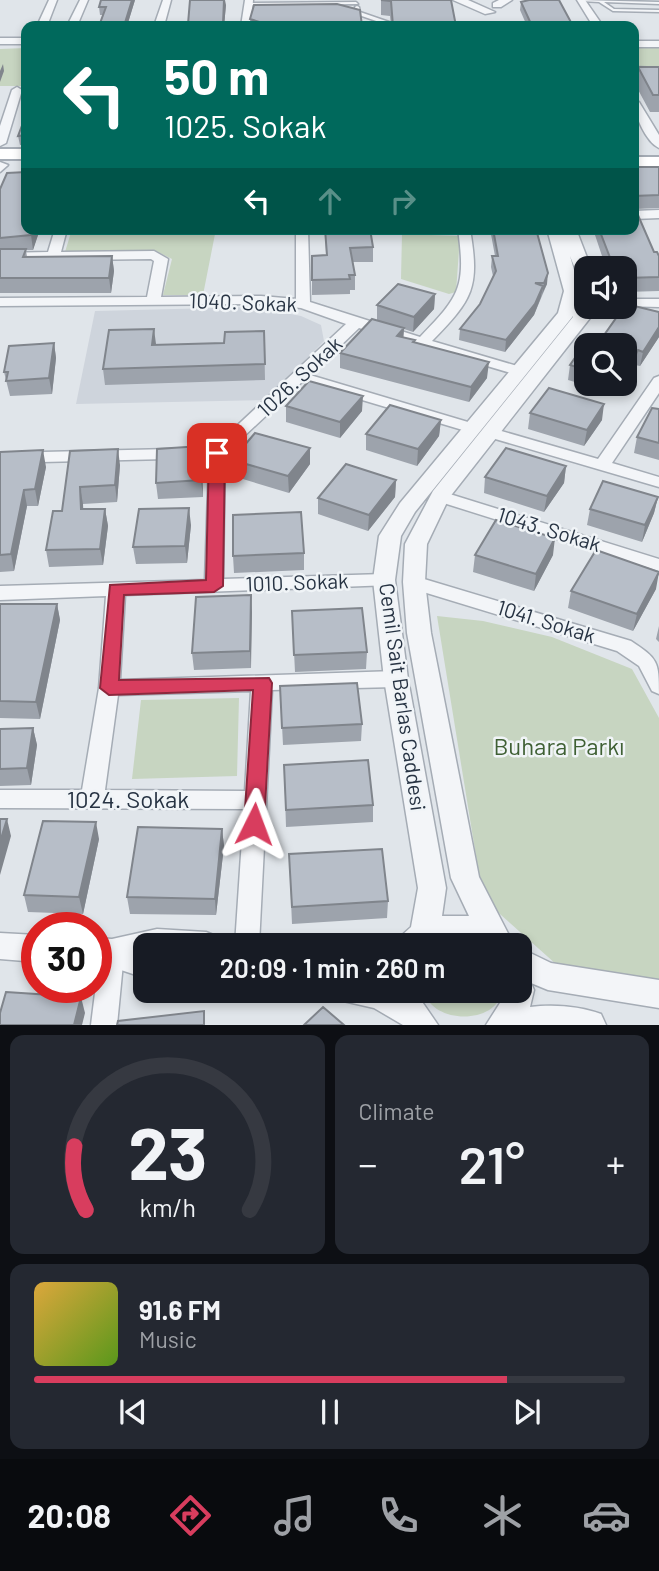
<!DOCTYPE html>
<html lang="en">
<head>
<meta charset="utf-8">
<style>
	body { margin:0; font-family:Barlow,sans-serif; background:#242831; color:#f1f3f6; height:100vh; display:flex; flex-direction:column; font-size:26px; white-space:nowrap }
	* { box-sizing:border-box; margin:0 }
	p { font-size:23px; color:#9ea1a6 }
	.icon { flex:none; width:38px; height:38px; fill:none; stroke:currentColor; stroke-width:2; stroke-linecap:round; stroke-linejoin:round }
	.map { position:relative; height:1025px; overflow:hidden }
	.side { display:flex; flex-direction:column; gap:10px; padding:10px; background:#0d0f14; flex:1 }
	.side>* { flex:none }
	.guide { position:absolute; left:21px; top:21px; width:618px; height:214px; border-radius:14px; box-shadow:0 4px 10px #0003; background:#00695c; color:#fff; overflow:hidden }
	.buttons { position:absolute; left:574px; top:256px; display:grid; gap:14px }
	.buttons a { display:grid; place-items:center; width:63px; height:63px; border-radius:14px; background:#171b24; box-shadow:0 4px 10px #0003; font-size:35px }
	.speed { position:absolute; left:21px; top:912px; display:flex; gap:14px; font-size:35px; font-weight:700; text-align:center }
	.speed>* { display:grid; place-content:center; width:91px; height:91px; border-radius:50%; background:#171b24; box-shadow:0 4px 10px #0003; line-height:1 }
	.speed .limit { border:10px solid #d22; background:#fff; color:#111 }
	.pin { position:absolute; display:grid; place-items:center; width:60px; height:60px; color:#fff; margin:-30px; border-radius:14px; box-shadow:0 4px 10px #0006 }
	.me { position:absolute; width:77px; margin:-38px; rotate:3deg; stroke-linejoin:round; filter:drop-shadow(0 0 5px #0008) }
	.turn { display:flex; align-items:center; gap:24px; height:147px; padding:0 28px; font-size:32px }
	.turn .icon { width:91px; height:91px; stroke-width:2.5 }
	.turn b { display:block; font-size:49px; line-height:60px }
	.lanes { display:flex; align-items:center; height:66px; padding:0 28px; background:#0003; justify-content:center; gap:35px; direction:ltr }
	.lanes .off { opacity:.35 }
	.big { font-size:52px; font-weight:600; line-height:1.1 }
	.side .widget { flex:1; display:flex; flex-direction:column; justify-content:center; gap:10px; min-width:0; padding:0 24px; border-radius:14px; background:#242831 }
	.side .dial { align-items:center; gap:0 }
	.dial svg { height:182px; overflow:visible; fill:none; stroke:#363941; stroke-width:7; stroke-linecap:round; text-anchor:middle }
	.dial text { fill:#f1f3f6; stroke:none }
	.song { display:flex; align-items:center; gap:21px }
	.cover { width:84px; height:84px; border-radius:10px; background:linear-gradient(135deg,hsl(40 70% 55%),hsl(90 70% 35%)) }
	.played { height:7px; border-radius:4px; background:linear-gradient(90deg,#d83d5e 80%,#363941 80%) }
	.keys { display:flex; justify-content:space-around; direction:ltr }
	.heat { display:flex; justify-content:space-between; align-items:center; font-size:38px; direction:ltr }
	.side .tiles { flex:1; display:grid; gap:10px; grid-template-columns:1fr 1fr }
	.widget:last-child { grid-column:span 2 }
	.trip { position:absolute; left:133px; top:933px; width:399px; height:70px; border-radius:14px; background:#171b24; box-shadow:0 4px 10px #0003; font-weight:600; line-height:70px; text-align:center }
	.tabs { display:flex; height:112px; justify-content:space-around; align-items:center; background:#090b0e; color:#9ea1a6 }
	.tabs .icon { width:49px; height:49px }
	.tabs .selected { color:#d83d5e }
	.tabs b { font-size:32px; color:#f1f3f6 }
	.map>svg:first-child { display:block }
</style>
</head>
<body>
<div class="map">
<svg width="659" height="1025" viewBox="0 0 659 1025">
	<rect width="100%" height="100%" fill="#e0e5ea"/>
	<path fill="#ced4dc" d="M255 307 301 316 321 325 324 341 267 400 76 404 95 311Z"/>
	<path fill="#c7d5c1" d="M634 46H659V67H634Z
		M26 48V86H0V49Z
		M72 229H216L203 295H163L172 259 156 251 65 252Z
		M402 234 460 236 456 292 449 294 401 279Z
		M437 616 483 621 552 637 632 669 659 718V983L557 965 483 899Z
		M239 698 237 776 132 779 141 700Z
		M502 991C497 1025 432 1025 424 991Z"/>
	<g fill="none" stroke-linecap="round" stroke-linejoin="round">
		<g stroke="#a5acb5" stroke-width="3">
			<path id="service" d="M579 0 659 2V4L604 2 614 9 659 10V12L613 11 599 2 581 1Z
				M356 2 358 4 247 5 245 4 247 3Z
				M357 6 359 7 360 12 389 22V26H385V24L356 14 355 7Z"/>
		</g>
		<g stroke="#a5acb5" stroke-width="3">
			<path id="minor" d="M49 0H57L47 26H37Z
				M80 0H88L77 26H67Z
				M163 0H171L164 26H154Z
				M245 0H253L251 26H241Z
				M577 0H585L603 26H593Z
				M0 38H26V44H0Z
				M634 41H659V47H634Z
				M634 67 659 68V74L634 73Z
				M17 87 22 90 6 143 0 146V126L12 90Z
				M634 99 639 102 659 135V148C646 142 633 113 634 99Z
				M0 162 8 165 0 172Z
				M659 210V218L634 219V211Z
				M55 229H67L61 252 154 251 168 259 161 297 261 296 296 299V229H308L310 302 420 337C460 296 466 287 458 229H470C480 288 473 299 432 341L524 368 527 371 524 374H514L359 328 310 375 478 425 480 428 478 431H466L302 382 225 454 223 579 384 574 393 580 391 585 125 595 120 680 396 671 403 674 406 679 403 684 396 687 272 690 259 945H235L244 809 0 808V790H82L99 688 106 596 0 600V586L205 580 209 458 0 463V453L213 448 346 324 301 308 261 304 0 306V298L147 297 154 261 151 259 0 261V253L48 252ZM251 691 245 791 105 790 118 695Z
				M625 299H659V307L621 306H625Z
				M659 376V393L612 463 659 477V487L485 436 483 433 491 428 598 459 654 378Z
				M440 491 659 559V571L434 500 431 496Z
				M414 576 631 641C658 659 659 661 659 694L652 691 639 666 617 651 407 587 405 582Z
				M112 942 121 945 124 953 117 1025H91L100 953 103 945Z"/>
		</g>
		<g stroke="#a5acb5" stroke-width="3">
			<path id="tertiary" d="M453 0H468L495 12 485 14Z
				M499 0H512L501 7H493V3Z
				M547 229H576L591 268H586V281L578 276 570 256 580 291 579 297 586 294V306H593L590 318 449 498 427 544 425 582 431 633 479 877 513 943 476 945 454 941 434 945H396L401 936 411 927 418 888 384 679 373 580 379 536 400 503 558 313 564 291ZM573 316V317L433 491 405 544 403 582 407 633 451 878 469 916H442L446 888 408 679 395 580 401 536 415 512Z
				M157 929 206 932 216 936 221 945H145V978L112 967 96 966V938L112 939Z
				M0 933 37 935V962L0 959Z
				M520 948 551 963 659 980V1008L548 990 531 983 534 990 530 1007C553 1004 580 1006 601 1014L606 1025H486L500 1003 504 990H520Z
				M335 990H414L438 1025H403L374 1008 339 1000Z"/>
		</g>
		<g stroke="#a5acb5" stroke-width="4">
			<path id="secondary" d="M0 149H26V159H0Z
				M634 157H659V167H634Z"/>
		</g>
		<use href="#service" fill="#f3f5f8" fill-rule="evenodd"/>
		<use href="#minor" fill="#f3f5f8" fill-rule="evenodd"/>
		<use href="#tertiary" fill="#f3f5f8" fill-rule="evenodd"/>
		<use href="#secondary" fill="#fff" fill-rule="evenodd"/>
	</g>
	<path fill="#9da3ac" d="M101 0H135L127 26 103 15H100L99 7Z
		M381 0H451L456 26H391L390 16 381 15Z
		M521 2 573 26H527L520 10Z
		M226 5 224 26H188V24Z
		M250 19 362 26H251Z
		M638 67H659V112H650L635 84Z
		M26 115V145H20L18 136Z
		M634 167H659V208L635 209 654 252 659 256V291L625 292V268H606L593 229H634Z
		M0 189 40 229 33 250H26L27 257 112 256 114 271 111 293H0Z
		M325 229 373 247V262H353L355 275V290H350V294L312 295V256L326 255Z
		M490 229H536L547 284 534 315 505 352 459 340 460 329 480 304 493 276 491 267 492 256H495Z
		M435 294 434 309 413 332 404 329 403 337 487 378 469 402 340 368V353L377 321V305Z
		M626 304 659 312V337L640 366 635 365 625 382V345H586V383H624L617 394 568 380 570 365 586 342 597 345Z
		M264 331 265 380 105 385 103 369 155 345 224 343Z
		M54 343 56 358 52 394 10 396 4 372Z
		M286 406 362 411 340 438 286 422Z
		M659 409V460L634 453 637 437Z
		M530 413 602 420 584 446 528 429Z
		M441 420 439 436 417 466 366 450V434Z
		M310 448V464L289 493 233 476 232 460Z
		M70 451 120 465 117 502 83 504V509H105L108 526 103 565 49 567 46 550 62 511Z
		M0 452 46 467 38 506H27L14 571 0 572Z
		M202 463 203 497 158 499 156 483Z
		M566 466 564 483 544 512 484 493 485 477Z
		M396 480 395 497 368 531 318 514V498Z
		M658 497 654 513 642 542 587 525 590 509Z
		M191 525 187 563 136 564 133 547Z
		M304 553V570L234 573 233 556Z
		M475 555H553L534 591 473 572Z
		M656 589 633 631 568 608 571 591Z
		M251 595V668L194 670 192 653Z
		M0 604H57L60 620 40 719 0 718Z
		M292 611 367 652 366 669 295 672Z
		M659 626V642L656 639Z
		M280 686 362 724 361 741 283 745Z
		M33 728 37 745 31 785 0 786V729Z
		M284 765 373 805V822L286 827Z
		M222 829 224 846 216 915 130 914 127 897Z
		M99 839 83 914 28 912 24 895Z
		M289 854 388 901 387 918 292 924Z"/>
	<path fill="#80858c" d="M132 0H135L127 26H124Z
		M224 0H225L226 5 224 26H223Z
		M3 64 4 71 0 82V71Z
		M33 229H40L33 250 31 235Z
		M112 256 114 271 111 293 109 278Z
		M548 273 547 284 542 294 544 283Z
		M543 286 541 297 534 315 505 352 506 340Z
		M435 294 434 309 413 332 414 317Z
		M659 327V337L640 366 643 352Z
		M404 328 403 344 397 336Z
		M154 329 156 344 152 345Z
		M54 343 56 358 52 394 49 378Z
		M638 350 635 365 625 382V371Z
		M489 362 487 378 469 402 471 387Z
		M619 383H624L617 394Z
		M363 396 362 411 340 438V422Z
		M604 404 602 420 584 446 587 430Z
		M441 420 439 436 417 466 418 449Z
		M201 446 202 463 203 497 201 480Z
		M310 448V464L289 493 288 476Z
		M118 449 120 465 117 502 115 485Z
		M43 450 46 467 38 506 35 489Z
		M566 466 564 483 544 512 547 496Z
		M396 480 395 497 368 531 369 515Z
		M80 487 83 504 84 526 81 509Z
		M24 490 27 506 14 571 11 554Z
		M658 497 654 513 642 542 645 525Z
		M189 508 191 525 187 563 185 546Z
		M105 509 108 526 103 565 100 549Z
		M555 538 553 555 534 591 536 574Z
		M659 572 656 589 633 631 637 614Z
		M251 595 252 612 251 668 250 651Z
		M57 604 60 620 40 719 36 702Z
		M33 728 37 745 31 785 27 768Z
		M7 819 11 836 0 875V842Z
		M96 822 99 839 83 914 79 897Z
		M222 829 224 846 216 915 215 899Z
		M81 997 85 1013 82 1025H74Z"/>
	<path fill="#b7bec8" stroke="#80858c" stroke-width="2" d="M101 0H132L124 26H99L106 7H99Z
		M190 0H224L223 24H188Z
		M381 0H451L456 26H393L391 1Z
		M529 0H559L573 26H532L521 2Z
		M337 4 360 10 362 26H272L250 19 254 5Z
		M638 67H659V95H653Z
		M26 115V135L18 136Z
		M634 167H659V195L634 196V206L654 252H657L659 256V277L625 278V268H614L599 229H634Z
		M26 172V229H33L31 235 0 238V189L7 173Z
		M325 229H370L373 247 350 248 355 275H349L350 279 312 280V256L327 255Z
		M493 229H536L548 273 544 283H535L543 286 535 304 506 340 460 329 480 304 496 271 492 256H498Z
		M0 249H26L23 257 112 256 109 278H0Z
		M398 284 435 294 414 317 377 305Z
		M626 304 659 312V327L643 352 638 350 625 371V345H586V370L570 365 586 342 597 345Z
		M372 319 404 328 397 336 415 340 413 342 489 362 471 387 340 353Z
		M154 329 152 345 224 343 225 332 264 331 265 364 103 369 109 330Z
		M54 343 49 378 6 381 8 372H4L9 346Z
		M309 381 363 396 340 422 286 406Z
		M549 388 604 404 587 430 530 413Z
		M390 405 441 420 418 449 366 434Z
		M652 408 659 409V443L637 437Z
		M255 433 310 448 288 476 232 460Z
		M201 446V480L156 483 157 449Z
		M506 448 566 466 547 496 485 477Z
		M118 449 115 485 80 487 81 509H105L100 549 46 550 53 511H62L70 451Z
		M43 450 35 489 24 490 11 554 0 555V452Z
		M346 464 396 480 369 515 318 498Z
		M603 481 658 497 645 525 590 509Z
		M189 508 185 546 133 547 139 509Z
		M301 512 304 553 233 556V515Z
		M496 520 555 538 536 574 475 555Z
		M596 550 659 572 637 614 571 591Z
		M251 595 250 651 192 653 196 597Z
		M0 604H57L36 702 0 701Z
		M362 608 367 652 294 655 292 611Z
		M357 683 362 724 282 728 280 686Z
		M33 728 27 768 0 769V729Z
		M368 760 373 805 286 810 284 765Z
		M0 819H7L0 842Z
		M43 821 96 822 79 897 24 895Z
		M138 827 222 829 215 899 127 897Z
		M382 849 388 901 292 907 289 854Z
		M6 992 81 997 74 1025H0V1013Z
		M323 1007 344 1025H304Z
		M204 1011V1025H117L118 1021Z"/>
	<path fill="#d83d5e" stroke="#8c283d" stroke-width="2" d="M217 449 225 453 223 586 214 592 124 595 119 680 269 678 272 683 264 824 261 830 254 833 247 830 244 824 253 690 109 695 100 688 110 585 206 580 209 453Z"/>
	<g text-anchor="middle" stroke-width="5" stroke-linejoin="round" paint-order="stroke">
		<g font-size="21" fill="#273343" stroke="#f0f4f7">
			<text transform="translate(243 303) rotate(2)" y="7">1040. Sokak</text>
			<text transform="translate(300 377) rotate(-43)" y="7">1026. Sokak</text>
			<text transform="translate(549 530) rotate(17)" y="7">1043. Sokak</text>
			<text transform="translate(297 583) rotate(-2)" y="7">1010. Sokak</text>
			<text transform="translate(546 622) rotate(17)" y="7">1041. Sokak</text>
			<text transform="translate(402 697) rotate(82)" y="7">Cemil Sait Barlas Caddesi</text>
		</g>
		<g font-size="24" fill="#3f6034" stroke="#f0f4f7">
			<text x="559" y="755">Buhara Parkı</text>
		</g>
		<g font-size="24" fill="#273343" stroke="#f0f4f7">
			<text x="128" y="808">1024. Sokak</text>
		</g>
	</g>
</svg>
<div class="buttons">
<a><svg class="icon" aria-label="sound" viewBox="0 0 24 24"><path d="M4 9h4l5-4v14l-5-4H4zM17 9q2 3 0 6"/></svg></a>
<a><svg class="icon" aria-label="search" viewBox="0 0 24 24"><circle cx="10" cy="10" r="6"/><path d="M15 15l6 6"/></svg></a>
</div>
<div class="speed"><div class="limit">30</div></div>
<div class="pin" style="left:217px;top:453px;background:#d93025"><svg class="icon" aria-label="arrive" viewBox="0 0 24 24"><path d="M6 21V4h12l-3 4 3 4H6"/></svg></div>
<svg class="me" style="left:254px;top:824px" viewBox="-20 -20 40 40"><path d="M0-17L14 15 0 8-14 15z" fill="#d83d5e" stroke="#fff" stroke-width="4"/></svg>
<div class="trip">20:09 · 1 min · 260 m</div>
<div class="guide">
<div class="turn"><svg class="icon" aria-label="left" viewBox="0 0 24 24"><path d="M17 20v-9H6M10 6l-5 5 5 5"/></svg><div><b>50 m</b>1025. Sokak</div></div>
<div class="lanes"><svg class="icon" aria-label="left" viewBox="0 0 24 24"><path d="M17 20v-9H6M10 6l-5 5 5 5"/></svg><svg class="icon off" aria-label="ahead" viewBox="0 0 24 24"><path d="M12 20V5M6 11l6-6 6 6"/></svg><svg class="icon off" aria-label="right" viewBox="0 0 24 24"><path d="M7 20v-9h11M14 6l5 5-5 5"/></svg></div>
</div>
</div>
<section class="side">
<div class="tiles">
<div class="widget dial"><svg viewBox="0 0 100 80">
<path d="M14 69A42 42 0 1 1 86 69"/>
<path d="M14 69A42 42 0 0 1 9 41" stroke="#d83d5e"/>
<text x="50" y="56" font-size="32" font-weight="700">23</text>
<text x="50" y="72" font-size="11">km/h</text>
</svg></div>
<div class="widget"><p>Climate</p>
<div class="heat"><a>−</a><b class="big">21°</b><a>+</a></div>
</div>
<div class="widget">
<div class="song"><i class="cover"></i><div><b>91.6 FM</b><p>Music</p></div></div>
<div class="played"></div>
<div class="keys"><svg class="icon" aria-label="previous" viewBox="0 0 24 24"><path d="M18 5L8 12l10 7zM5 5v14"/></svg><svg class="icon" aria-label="pause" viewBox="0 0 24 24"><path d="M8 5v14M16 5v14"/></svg><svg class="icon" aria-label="next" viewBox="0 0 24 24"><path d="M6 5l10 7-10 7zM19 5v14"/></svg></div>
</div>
</div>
</section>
<nav class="tabs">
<b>20:08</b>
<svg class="icon selected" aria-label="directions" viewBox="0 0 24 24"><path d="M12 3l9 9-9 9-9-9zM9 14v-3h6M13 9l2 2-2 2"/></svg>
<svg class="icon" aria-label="music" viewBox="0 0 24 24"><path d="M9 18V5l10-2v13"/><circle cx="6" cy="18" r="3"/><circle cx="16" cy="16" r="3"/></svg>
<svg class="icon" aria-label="phone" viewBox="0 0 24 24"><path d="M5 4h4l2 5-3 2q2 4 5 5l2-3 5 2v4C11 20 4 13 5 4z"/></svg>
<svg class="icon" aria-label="climate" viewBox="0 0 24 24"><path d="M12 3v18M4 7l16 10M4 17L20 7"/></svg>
<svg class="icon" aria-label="car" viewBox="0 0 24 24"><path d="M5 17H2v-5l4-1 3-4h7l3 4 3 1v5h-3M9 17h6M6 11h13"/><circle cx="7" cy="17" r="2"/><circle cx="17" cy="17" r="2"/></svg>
</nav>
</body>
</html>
